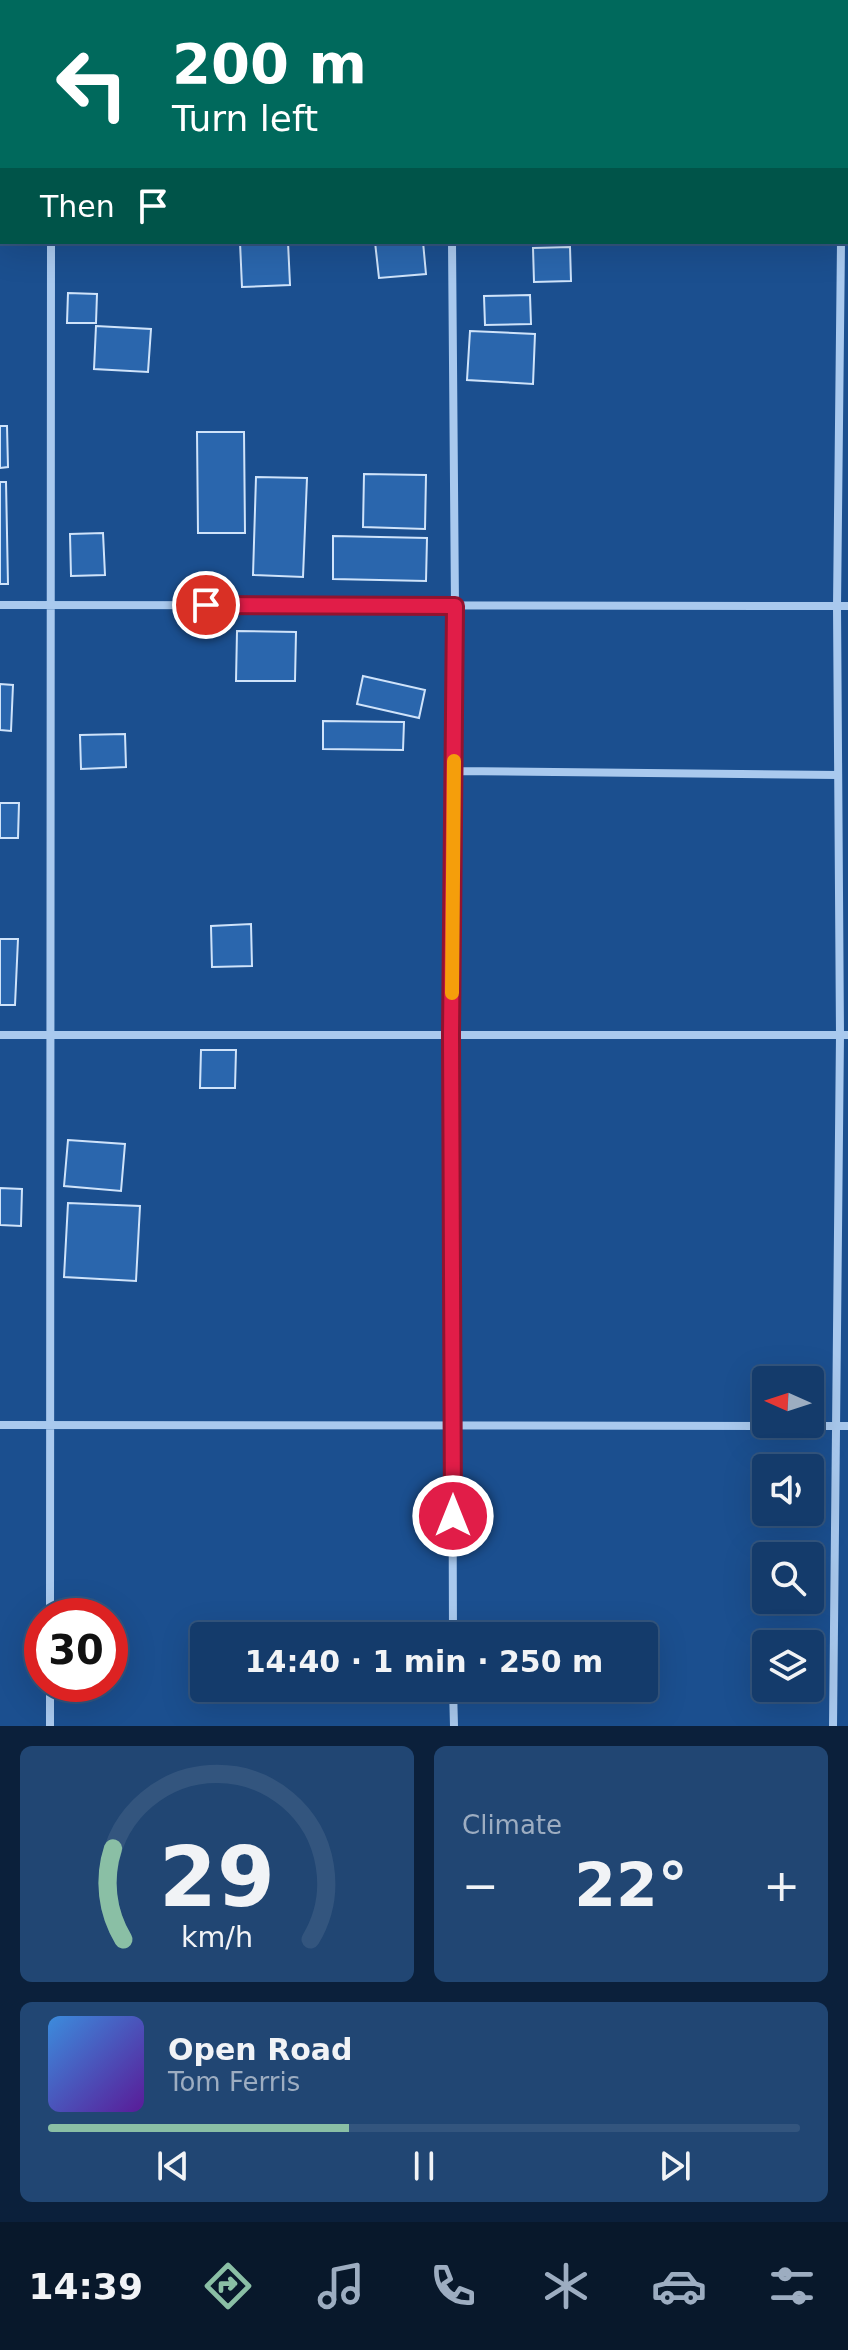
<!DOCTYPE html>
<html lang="en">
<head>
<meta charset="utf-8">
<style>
	body { margin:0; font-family:"DejaVu Sans",sans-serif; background:#214673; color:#f1f3f6; height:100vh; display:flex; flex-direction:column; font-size:30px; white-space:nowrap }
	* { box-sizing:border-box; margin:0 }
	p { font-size:26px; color:#9dadc1 }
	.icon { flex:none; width:44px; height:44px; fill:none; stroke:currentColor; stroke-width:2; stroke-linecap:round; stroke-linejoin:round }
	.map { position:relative; height:1726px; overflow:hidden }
	.drawer { display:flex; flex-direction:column; gap:20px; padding:20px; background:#0b203b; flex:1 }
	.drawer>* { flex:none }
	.top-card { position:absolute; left:0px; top:0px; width:848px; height:244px; box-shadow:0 8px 32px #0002,0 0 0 2px #33557e; background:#00695c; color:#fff; overflow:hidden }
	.needle { width:52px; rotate:273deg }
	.fabs { position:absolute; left:752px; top:1366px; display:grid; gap:16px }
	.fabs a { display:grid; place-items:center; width:72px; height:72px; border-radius:8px; background:#143b6b; box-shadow:0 8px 32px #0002,0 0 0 2px #33557e; font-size:40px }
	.speed { position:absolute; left:24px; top:1598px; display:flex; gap:16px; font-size:40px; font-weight:700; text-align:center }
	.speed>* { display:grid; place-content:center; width:104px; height:104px; border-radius:50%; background:#143b6b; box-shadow:0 8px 32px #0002,0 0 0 2px #33557e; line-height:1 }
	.speed .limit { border:12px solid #d22; background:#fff; color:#111 }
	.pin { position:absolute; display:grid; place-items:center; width:68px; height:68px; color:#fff; margin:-34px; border:4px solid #fff; border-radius:50%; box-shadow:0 2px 8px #0007 }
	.me { position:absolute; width:88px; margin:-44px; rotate:0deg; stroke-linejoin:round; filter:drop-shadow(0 0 6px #0008) }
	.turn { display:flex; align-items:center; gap:28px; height:168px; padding:0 40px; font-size:36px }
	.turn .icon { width:104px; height:104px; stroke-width:2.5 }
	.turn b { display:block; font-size:56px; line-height:68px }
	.then { display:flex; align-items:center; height:76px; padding:0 40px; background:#0003; gap:16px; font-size:30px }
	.big { font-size:60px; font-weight:700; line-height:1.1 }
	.drawer .tile { flex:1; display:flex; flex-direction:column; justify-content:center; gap:12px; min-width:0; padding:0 28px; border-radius:12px; background:#214673 }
	.drawer .dial { align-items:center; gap:0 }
	.dial svg { height:208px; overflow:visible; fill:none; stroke:#33557e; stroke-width:7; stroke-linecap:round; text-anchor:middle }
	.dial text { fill:#f1f3f6; stroke:none }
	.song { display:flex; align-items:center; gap:24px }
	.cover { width:96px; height:96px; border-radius:12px; background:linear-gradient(135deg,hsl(210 70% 55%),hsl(270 70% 35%)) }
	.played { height:8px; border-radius:4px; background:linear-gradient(90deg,#8abfa5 40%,#33557e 40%) }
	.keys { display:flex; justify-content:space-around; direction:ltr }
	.heat { display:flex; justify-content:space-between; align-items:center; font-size:44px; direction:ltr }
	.drawer .tiles { flex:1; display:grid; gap:20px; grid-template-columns:1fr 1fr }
	.tile:last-child { grid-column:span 2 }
	.trip { position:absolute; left:190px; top:1622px; width:468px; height:80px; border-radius:8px; background:#143b6b; box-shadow:0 8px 32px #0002,0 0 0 2px #33557e; font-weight:700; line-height:80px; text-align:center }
	.menu { display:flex; height:128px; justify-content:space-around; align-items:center; background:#08182b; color:#9dadc1 }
	.menu .icon { width:56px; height:56px }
	.menu .current { color:#8abfa5 }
	.menu b { font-size:36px; color:#f1f3f6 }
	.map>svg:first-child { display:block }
</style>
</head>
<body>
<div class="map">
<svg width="848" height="1726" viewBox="0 0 848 1726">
	<rect width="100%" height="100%" fill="#1b4f8f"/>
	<path fill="#2a66ad" stroke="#cfe3fa" stroke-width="2" d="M240 242H288L290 285 242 287Z
		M375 242H423L426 274 379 278Z
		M570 247 571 281 534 282 533 248Z
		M68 293 97 294 96 323H67Z
		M530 295 531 324 485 325 484 296Z
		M96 326 151 329 148 372 94 369Z
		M470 331 535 334 533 384 467 380Z
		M0 426H7L8 467 0 468Z
		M197 432H244L245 533H198Z
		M364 474 426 475 425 529 363 527Z
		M256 477 307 478 303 577 253 575Z
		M0 482H6L8 584H0Z
		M103 533 105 575 71 576 70 534Z
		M333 536 427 538 426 581 333 579Z
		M237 631 296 632 295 681H236Z
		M363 676 425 690 419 718 357 704Z
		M0 684 13 685 11 731 0 730Z
		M323 721 404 722 403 750 323 749Z
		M125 734 126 767 81 769 80 735Z
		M0 803H19L18 838H0Z
		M251 924 252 966 212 967 211 926Z
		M0 939H18L15 1005H0Z
		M201 1050H236L235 1088H200Z
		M68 1140 125 1144 121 1191 64 1186Z
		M0 1188 22 1189 21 1226 0 1225Z
		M68 1203 140 1206 136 1281 64 1277Z"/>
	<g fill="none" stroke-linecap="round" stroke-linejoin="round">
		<path stroke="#a9c9ee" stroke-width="8" d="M116 2V0
			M454 2V0
			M846 192 848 183
			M846 215H848
			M452 242 455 606 451 1035 453 1636
			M0 605 848 606
			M454 771 838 775
			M0 1035H848
			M0 1425 848 1426
			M50 1616 51 242
			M453 1688 454 1726
			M50 1726V1684
			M833 1726 840 1035 837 606 841 242"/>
	</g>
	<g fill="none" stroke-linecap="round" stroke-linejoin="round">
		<g stroke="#92132f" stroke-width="20">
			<path id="route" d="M206 605 455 606 451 1035 453 1516"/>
		</g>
		<use href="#route" stroke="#e11d48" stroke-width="14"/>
		<path stroke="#f59e0b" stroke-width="14" d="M452 993 454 761"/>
	</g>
</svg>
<div class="fabs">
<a><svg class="needle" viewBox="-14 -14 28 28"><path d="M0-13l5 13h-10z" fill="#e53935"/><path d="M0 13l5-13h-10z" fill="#9dadc1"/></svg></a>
<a><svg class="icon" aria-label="sound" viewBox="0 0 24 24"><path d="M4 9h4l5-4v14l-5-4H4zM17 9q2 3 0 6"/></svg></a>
<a><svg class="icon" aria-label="search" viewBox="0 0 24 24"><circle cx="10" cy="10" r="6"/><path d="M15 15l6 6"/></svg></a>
<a><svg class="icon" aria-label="layers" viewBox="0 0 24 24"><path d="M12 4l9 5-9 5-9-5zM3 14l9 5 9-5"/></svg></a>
</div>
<div class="speed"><div class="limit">30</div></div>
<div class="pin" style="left:206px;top:605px;background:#d93025"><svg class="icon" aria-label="arrive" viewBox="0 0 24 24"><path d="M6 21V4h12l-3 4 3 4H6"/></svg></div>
<svg class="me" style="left:453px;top:1516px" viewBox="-20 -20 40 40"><circle r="17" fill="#e11d48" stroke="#fff" stroke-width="3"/><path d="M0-11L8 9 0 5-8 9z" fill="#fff"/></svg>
<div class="trip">14:40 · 1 min · 250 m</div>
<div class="top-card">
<div class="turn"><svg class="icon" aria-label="left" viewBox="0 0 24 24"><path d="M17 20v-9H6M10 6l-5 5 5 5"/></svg><div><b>200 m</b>Turn left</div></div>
<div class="then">Then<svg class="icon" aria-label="arrive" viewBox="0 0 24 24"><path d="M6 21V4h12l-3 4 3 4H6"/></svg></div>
</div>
</div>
<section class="drawer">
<div class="tiles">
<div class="tile dial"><svg viewBox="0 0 100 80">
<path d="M14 69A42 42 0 1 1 86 69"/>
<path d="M14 69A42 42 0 0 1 10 34" stroke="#8abfa5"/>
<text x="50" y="56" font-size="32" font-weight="700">29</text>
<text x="50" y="72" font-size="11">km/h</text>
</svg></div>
<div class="tile"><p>Climate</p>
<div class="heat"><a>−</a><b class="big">22°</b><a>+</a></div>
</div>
<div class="tile">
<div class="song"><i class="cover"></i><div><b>Open Road</b><p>Tom Ferris</p></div></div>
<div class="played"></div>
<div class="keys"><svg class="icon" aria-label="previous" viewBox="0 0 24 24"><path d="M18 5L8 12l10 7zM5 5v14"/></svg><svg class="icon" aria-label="pause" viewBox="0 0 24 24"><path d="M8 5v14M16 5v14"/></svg><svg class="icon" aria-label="next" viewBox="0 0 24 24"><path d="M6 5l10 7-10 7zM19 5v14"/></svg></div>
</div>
</div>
</section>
<nav class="menu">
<b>14:39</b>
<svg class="icon current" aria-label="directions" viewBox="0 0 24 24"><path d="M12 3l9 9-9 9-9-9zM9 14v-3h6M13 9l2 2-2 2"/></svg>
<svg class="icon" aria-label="music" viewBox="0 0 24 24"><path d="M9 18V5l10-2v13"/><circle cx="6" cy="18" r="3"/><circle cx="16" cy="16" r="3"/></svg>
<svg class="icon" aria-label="phone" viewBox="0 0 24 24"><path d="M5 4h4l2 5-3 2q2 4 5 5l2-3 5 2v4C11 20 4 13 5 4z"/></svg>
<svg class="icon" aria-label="climate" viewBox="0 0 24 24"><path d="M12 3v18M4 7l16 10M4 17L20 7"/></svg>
<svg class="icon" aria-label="car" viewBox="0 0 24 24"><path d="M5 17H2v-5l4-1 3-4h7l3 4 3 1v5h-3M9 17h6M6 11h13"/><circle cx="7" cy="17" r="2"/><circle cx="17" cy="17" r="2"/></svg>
<svg class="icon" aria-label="filters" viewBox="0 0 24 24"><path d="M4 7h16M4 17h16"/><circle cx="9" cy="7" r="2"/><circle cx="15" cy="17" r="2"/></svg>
</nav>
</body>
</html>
